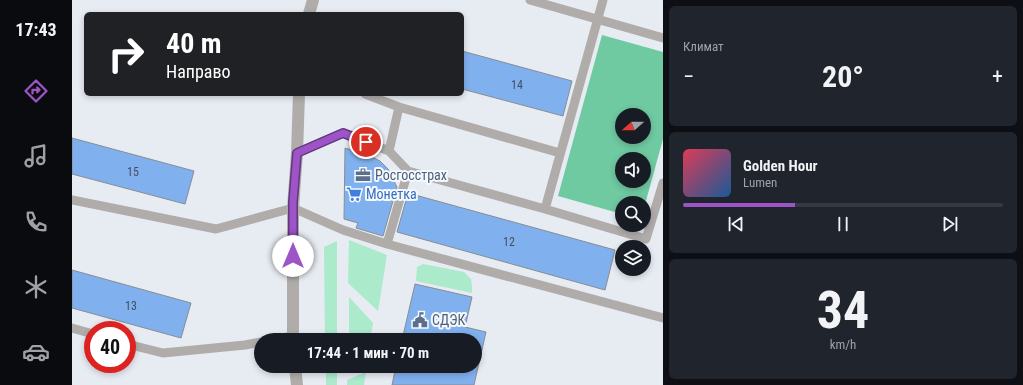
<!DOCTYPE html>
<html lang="ru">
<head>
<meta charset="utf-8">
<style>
	body { margin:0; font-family:"Roboto Condensed",sans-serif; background:#20242c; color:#f1f3f6; height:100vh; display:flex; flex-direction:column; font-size:15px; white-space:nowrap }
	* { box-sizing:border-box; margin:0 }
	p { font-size:13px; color:#9ea1a6 }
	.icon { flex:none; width:22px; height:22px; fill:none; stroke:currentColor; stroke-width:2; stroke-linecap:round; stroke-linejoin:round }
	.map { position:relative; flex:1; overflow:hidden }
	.panel { display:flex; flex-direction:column; gap:6px; padding:6px; background:#0d0f14; width:360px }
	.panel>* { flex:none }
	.guide { position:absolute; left:12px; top:12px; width:380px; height:84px; border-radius:6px; box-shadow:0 2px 6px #0003; background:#202124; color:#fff; overflow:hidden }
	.needle { width:26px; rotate:249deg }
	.controls { position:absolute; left:543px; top:108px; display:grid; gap:8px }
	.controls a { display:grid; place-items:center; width:36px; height:36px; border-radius:50%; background:#171b24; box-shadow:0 2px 6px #0003; font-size:20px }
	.speed { position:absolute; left:12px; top:321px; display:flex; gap:8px; font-size:20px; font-weight:700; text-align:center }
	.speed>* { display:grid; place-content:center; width:52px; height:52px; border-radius:50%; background:#171b24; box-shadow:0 2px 6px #0003; line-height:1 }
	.speed .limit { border:6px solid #d22; background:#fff; color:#111 }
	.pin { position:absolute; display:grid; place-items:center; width:34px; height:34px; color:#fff; margin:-17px; border:2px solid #fff; border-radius:50%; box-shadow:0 1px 4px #0007 }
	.me { position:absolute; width:44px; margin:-22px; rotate:0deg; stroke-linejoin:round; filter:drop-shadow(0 0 3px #0008) }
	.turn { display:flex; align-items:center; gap:14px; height:84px; padding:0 16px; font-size:18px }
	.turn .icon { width:52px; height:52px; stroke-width:2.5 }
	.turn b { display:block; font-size:28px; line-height:34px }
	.big { font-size:30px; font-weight:700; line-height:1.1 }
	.panel .widget { flex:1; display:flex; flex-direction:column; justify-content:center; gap:6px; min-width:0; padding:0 14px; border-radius:6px; background:#20242c }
	.panel .dial { align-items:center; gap:0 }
	.dial b { font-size:52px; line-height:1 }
	.song { display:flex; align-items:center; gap:12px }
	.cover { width:48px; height:48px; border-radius:6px; background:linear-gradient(135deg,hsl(350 70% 55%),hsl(210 70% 35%)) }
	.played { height:4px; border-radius:2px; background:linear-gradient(90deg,#9c54c7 35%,#363941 35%) }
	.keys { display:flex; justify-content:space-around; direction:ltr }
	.heat { display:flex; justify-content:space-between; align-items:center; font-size:22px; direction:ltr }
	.trip { position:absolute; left:182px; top:333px; width:228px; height:40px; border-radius:20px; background:#171b24; box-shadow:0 2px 6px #0003; font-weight:700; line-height:40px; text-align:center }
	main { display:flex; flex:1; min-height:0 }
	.tab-bar { display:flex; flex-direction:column; width:72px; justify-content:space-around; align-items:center; background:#090b0e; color:#9ea1a6 }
	.tab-bar .icon { width:28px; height:28px }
	.tab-bar .current { color:#9c54c7 }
	.tab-bar b { font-size:18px; color:#f1f3f6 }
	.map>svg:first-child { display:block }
</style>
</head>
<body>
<main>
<nav class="tab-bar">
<b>17:43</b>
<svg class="icon current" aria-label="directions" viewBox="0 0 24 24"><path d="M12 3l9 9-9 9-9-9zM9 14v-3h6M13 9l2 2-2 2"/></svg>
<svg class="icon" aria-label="music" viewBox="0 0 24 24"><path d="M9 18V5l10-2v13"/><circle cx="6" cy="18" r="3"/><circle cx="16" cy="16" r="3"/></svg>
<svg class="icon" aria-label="phone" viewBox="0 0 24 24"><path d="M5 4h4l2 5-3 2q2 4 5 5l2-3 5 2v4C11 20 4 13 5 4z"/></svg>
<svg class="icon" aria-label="climate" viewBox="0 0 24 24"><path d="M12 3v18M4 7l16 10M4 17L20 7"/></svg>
<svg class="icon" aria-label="car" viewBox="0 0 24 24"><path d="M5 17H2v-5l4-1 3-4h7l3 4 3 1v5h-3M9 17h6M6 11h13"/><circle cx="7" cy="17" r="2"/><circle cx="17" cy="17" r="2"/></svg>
</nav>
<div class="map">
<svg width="591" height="385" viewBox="0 0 591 385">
	<rect width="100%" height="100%" fill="#e7ebf2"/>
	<path fill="#aceacc" d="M277 240 315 255 306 311 276 283Z
		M265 241V340H253L252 247Z
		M351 264 392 272 399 279 400 286V293L344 281 345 267Z
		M277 297 301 323 298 340H277Z
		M254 366H265V385H254Z
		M294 372 292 385H275V380Z"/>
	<path fill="#6fc9a1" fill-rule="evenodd" d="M530 35 591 52V139L572 208V203H550V214L486 196ZM550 115H572V137H550ZM550 159H572V181H550Z"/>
	<path fill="#81b0ee" stroke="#888d92" d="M390 51 500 81 491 116 390 89Z
		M0 138 122 171 113 204 0 174Z
		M273 148 296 155 308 161 316 169 325 187 311 236 284 228 286 223 272 219Z
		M336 193 543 250 533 290 325 232Z
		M0 270 119 303 109 338 0 308Z
		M343 284 400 297 393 327 414 332 402 385H320L324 366H403V340H330Z"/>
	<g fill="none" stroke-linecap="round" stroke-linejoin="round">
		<path stroke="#afacaa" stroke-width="9" d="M458 0 591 38
			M293 94 327 107 488 153
			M317 151 327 107
			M225 153 271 133 317 151 336 171 473 209 531 0
			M0 200 144 229 221 208 271 230 315 244 591 318
			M473 209 574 239 591 183
			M315 244 336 171
			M0 328 21 334
			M199 340 221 336
			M55 344 91 353 173 345 189 342"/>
		<path stroke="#afacaa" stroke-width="12" d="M237 14 241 0
			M221 340V208L225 153 227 94
			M223 366 225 385"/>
	</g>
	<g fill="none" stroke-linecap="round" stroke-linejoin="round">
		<g stroke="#653781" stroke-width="10">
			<path id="route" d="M221 256V202L225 153 271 133 294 142"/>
		</g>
		<use href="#route" stroke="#9c54c7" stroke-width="7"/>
	</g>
	<defs>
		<g id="office-bare" transform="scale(1.2)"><path d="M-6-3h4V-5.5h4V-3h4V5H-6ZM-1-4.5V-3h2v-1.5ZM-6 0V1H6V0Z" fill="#5c6f8a" stroke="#f4f9ff" stroke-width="2.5" paint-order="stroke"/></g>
		<g id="supermarket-bare" transform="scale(1.2)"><path d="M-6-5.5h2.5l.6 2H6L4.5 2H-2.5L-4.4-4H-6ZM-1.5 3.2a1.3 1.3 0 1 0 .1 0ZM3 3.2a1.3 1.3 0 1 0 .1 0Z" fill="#3f7fe0" stroke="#f4f9ff" stroke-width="2.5" paint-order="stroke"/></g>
		<g id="civic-bare" transform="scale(1.2)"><path d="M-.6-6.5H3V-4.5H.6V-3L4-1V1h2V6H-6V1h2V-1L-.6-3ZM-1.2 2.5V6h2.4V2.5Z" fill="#5c6f8a" stroke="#f4f9ff" stroke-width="2.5" paint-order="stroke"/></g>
	</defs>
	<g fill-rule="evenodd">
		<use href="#office-bare" x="291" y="175"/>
		<use href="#supermarket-bare" x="282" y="194"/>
		<use href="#civic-bare" x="348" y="320"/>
	</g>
	<g text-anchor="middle" stroke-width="4" stroke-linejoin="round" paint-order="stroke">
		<g font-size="12" fill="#435061">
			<text x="445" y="89">14</text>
			<text x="61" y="176">15</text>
			<text x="437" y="246">12</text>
			<text x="59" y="310">13</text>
		</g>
		<g font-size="14" fill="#4e5e75" stroke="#f4f9ff" text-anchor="start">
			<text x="303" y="180">Росгосстрах</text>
			<text x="360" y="325">СДЭК</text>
		</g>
		<g font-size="14" fill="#366cbe" stroke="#f4f9ff" text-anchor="start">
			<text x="294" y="199">Монетка</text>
		</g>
	</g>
</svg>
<div class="controls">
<a><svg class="needle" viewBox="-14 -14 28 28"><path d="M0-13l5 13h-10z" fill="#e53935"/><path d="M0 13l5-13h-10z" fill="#9ea1a6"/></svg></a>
<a><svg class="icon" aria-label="sound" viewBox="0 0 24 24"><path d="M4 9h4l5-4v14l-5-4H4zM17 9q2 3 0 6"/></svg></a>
<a><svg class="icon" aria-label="search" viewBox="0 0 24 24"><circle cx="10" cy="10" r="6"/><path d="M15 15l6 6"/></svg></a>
<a><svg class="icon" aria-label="layers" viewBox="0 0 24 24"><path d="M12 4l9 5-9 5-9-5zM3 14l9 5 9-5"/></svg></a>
</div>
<div class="speed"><div class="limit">40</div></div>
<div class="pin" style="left:294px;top:142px;background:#d93025"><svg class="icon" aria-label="arrive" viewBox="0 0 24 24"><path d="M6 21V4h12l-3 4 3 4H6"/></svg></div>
<svg class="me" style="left:221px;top:256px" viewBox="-20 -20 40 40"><circle r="19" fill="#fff"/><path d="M0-13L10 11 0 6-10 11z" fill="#9c54c7"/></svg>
<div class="trip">17:44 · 1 мин · 70 m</div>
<div class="guide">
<div class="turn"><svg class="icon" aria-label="right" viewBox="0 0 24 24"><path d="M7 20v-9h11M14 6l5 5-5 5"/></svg><div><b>40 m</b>Направо</div></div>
</div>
</div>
<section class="panel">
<div class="widget"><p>Климат</p>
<div class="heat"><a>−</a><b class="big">20°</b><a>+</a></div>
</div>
<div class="widget">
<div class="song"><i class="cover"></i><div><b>Golden Hour</b><p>Lumen</p></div></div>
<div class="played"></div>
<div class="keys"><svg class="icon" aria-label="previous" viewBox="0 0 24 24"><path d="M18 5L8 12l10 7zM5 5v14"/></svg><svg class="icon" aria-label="pause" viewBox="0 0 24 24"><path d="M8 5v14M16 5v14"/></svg><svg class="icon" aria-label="next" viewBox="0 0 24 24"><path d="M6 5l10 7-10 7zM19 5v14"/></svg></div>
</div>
<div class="widget dial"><b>34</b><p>km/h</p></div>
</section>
</main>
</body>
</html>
